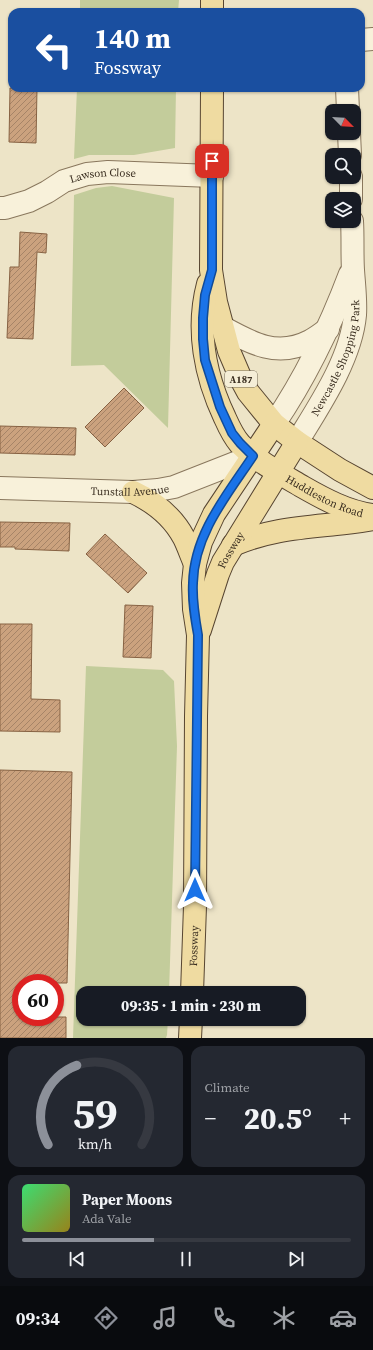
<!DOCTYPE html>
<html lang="en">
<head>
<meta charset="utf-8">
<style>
	body { margin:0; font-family:"Source Serif 4",serif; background:#242831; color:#f1f3f6; height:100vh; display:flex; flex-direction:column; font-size:15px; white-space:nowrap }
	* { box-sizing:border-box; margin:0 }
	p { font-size:13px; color:#9ea1a6 }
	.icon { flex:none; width:22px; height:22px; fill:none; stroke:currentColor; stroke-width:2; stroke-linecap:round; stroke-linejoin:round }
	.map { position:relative; height:1038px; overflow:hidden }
	.sheet { display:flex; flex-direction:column; gap:8px; padding:8px; background:#0d0f14; flex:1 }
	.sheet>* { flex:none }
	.top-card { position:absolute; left:8px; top:8px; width:357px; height:84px; border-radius:12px; box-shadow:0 1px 3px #0004; background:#1a4fa0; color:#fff; overflow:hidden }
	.needle { width:26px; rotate:114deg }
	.fabs { position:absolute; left:325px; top:104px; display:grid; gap:8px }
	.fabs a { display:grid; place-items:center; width:36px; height:36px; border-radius:8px; background:#171b24; box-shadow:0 1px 3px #0004; font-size:20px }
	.speed { position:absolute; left:12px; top:974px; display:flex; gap:8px; font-size:20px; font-weight:700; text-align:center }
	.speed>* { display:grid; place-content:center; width:52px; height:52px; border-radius:50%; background:#171b24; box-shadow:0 1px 3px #0004; line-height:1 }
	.speed .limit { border:6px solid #d22; background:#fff; color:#111 }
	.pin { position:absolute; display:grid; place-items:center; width:34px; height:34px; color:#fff; margin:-17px; border-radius:8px; box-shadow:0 2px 6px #0006 }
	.me { position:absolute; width:44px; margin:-22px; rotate:0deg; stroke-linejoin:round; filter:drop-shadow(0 0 3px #0008) }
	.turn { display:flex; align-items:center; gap:14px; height:84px; padding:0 20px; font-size:18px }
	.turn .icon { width:52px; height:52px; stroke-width:2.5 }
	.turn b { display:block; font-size:28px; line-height:34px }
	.big { font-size:30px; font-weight:800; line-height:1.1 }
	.sheet .tile { flex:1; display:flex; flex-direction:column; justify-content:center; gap:6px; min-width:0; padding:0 14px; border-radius:12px; background:#242831 }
	.sheet .dial { align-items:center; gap:0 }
	.dial svg { height:104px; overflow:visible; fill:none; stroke:#363941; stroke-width:7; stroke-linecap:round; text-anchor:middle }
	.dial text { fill:#f1f3f6; stroke:none }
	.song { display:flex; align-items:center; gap:12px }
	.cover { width:48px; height:48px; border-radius:6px; background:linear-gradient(135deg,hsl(140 70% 55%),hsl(50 70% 35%)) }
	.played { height:4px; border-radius:2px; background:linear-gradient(90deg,#8c9099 40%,#363941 40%) }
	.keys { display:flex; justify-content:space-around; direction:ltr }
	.heat { display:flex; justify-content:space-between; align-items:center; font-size:22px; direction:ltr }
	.sheet .tiles { flex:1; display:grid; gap:8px; grid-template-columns:1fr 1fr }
	.tile:last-child { grid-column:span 2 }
	.trip { position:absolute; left:76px; top:986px; width:230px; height:40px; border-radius:12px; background:#171b24; box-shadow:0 1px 3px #0004; font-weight:800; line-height:40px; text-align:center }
	.dock { display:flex; height:64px; justify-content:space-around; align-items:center; background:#090b0e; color:#9ea1a6 }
	.dock .icon { width:28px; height:28px }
	.dock .on { color:#8c9099 }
	.dock b { font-size:18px; color:#f1f3f6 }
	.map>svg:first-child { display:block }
</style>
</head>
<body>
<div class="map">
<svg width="373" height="1038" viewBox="0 0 373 1038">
	<defs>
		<pattern id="building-hatch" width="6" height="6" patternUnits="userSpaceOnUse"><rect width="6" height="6" fill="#cba27e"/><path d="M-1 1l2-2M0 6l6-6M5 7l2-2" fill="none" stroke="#a68467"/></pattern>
	</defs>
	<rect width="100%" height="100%" fill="#ede4c7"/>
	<path fill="#c3cc9b" d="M80 0H179L178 12H80Z
		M77 88H176L175 148 134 155H89L74 159Z
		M112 186 174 198 168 428 104 365 71 366 74 195 96 188Z
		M86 666 163 670 174 681 177 746 169 993H83V1019H168L167 1035 166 1038H73Z"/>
	<path fill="url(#building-hatch)" stroke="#876243" d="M10 88H37L36 143 9 142Z
		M20 232 47 234 46 253 37 252 33 339 7 338 10 267H19Z
		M124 388 144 408 105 447 85 427Z
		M0 426 76 428 75 455 0 453Z
		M0 522 70 523 69 551 15 549V547H0Z
		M105 534 147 573 128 593 86 554Z
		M125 605 153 606 151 658 123 657Z
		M0 624H32L31 699 60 700V732L0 731Z
		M0 770 72 772 67 983H21V1017H66V1038H0Z"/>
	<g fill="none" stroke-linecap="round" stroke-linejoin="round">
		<g stroke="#89775d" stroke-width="24">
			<g id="minor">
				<path d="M361 40 373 39"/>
				<path d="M347 88 348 111"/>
				<path d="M349 133 350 155"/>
				<path d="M351 177V199"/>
				<path id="s1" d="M0 208H5L29 201 47 192 64 181 87 174 108 172 212 176"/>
				<path d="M222 327C251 343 277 358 310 341 316 338 322 333 328 329"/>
				<path d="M274 424C306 377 330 327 350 274"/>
				<path id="s2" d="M297 442C319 406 351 359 355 315 356 300 354 285 353 270 352 254 353 237 352 221"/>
				<path id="s3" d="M0 488 133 492 158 490 174 487 253 456"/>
			</g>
		</g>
		<g stroke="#574531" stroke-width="24">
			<g id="major">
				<path d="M212 0V12"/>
				<path d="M212 88 211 270 216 302 229 351 241 379 248 392 274 424 297 442 340 470 373 488"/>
				<path id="s4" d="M208 284C196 329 205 376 225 418 229 427 233 436 240 444 258 462 281 474 303 487 324 499 348 512 373 515"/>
				<path d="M133 492C154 502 173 517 184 538 188 546 191 555 195 564"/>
				<path d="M233 545C268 530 298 528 336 524 348 523 361 521 373 519"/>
				<path id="s5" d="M200 630 218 574 223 562 297 442"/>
				<path id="s6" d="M192 993 195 906 196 716 198 635 194 609 193 583 195 564 201 542 214 514 274 424"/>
				<path d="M190 1038 191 1019"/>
			</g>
		</g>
		<use href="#minor" stroke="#f8f1da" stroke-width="22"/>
		<use href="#major" stroke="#efdba1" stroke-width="22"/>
	</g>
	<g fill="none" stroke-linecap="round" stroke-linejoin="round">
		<g stroke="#114b97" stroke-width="10">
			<path id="route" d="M195 890 198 635C195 618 192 601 193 583 194 534 227 495 253 456L240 443 232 433 220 407 205 360 203 339V318L205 295 212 270V161"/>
		</g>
		<use href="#route" stroke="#1a73e8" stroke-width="7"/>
	</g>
	<g text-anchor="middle" stroke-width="4" stroke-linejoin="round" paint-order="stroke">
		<rect fill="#f5eed7" stroke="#726857" stroke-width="1" x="225" y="371" width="32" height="16" rx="3"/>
		<g font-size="10" font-weight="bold" fill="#3a2e20">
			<text x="241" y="383">A187</text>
		</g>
		<g font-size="11" fill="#3a2e20" stroke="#f5eed7">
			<text dy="4" stroke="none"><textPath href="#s1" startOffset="110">Lawson Close</textPath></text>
			<text dy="4" stroke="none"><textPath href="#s2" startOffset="94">Newcastle Shopping Park</textPath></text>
			<text dy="4" stroke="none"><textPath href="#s3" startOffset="130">Tunstall Avenue</textPath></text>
			<text dy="4" stroke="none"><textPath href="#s4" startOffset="268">Huddleston Road</textPath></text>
			<text dy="4" stroke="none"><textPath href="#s5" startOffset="86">Fossway</textPath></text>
			<text dy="4" stroke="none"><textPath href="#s6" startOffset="47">Fossway</textPath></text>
		</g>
	</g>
</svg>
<div class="fabs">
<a><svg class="needle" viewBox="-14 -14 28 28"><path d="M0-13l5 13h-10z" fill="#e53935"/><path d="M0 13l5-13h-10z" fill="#9ea1a6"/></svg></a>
<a><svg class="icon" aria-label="search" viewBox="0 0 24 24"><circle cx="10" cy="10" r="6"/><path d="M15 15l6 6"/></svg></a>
<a><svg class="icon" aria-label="layers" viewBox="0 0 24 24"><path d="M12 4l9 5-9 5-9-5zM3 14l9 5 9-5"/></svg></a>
</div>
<div class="speed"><div class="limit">60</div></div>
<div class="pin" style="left:212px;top:161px;background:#d93025"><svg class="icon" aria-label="arrive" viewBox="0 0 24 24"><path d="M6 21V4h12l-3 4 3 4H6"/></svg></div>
<svg class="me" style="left:195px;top:890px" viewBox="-20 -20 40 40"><path d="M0-17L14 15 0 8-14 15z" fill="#1a73e8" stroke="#fff" stroke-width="4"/></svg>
<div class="trip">09:35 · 1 min · 230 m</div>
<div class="top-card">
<div class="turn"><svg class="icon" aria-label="left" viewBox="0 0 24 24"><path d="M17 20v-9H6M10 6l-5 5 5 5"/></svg><div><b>140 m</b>Fossway</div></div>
</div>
</div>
<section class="sheet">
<div class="tiles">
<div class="tile dial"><svg viewBox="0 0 100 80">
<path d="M14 69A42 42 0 1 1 86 69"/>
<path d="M14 69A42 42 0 0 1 36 8" stroke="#8c9099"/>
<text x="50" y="56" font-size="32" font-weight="700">59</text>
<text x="50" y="72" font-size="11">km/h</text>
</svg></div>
<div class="tile"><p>Climate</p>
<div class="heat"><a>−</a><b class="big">20.5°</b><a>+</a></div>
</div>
<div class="tile">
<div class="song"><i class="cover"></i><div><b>Paper Moons</b><p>Ada Vale</p></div></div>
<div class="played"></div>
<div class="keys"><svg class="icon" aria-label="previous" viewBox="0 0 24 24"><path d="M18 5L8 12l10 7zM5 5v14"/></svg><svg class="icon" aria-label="pause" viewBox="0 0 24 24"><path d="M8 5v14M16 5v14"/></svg><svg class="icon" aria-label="next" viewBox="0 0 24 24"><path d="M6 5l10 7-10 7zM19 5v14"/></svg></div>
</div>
</div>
</section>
<nav class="dock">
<b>09:34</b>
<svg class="icon on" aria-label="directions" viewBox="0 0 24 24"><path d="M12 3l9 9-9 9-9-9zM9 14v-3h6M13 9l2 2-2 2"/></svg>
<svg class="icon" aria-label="music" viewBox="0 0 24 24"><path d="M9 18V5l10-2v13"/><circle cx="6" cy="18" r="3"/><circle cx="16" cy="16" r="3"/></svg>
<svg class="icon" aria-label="phone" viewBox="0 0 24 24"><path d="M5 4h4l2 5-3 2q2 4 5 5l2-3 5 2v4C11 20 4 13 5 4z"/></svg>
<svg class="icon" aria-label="climate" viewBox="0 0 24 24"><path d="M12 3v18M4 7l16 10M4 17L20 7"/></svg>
<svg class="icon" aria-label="car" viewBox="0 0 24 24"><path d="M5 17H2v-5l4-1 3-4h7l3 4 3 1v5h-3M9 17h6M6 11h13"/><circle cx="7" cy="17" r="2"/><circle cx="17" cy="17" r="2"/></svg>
</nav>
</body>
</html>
